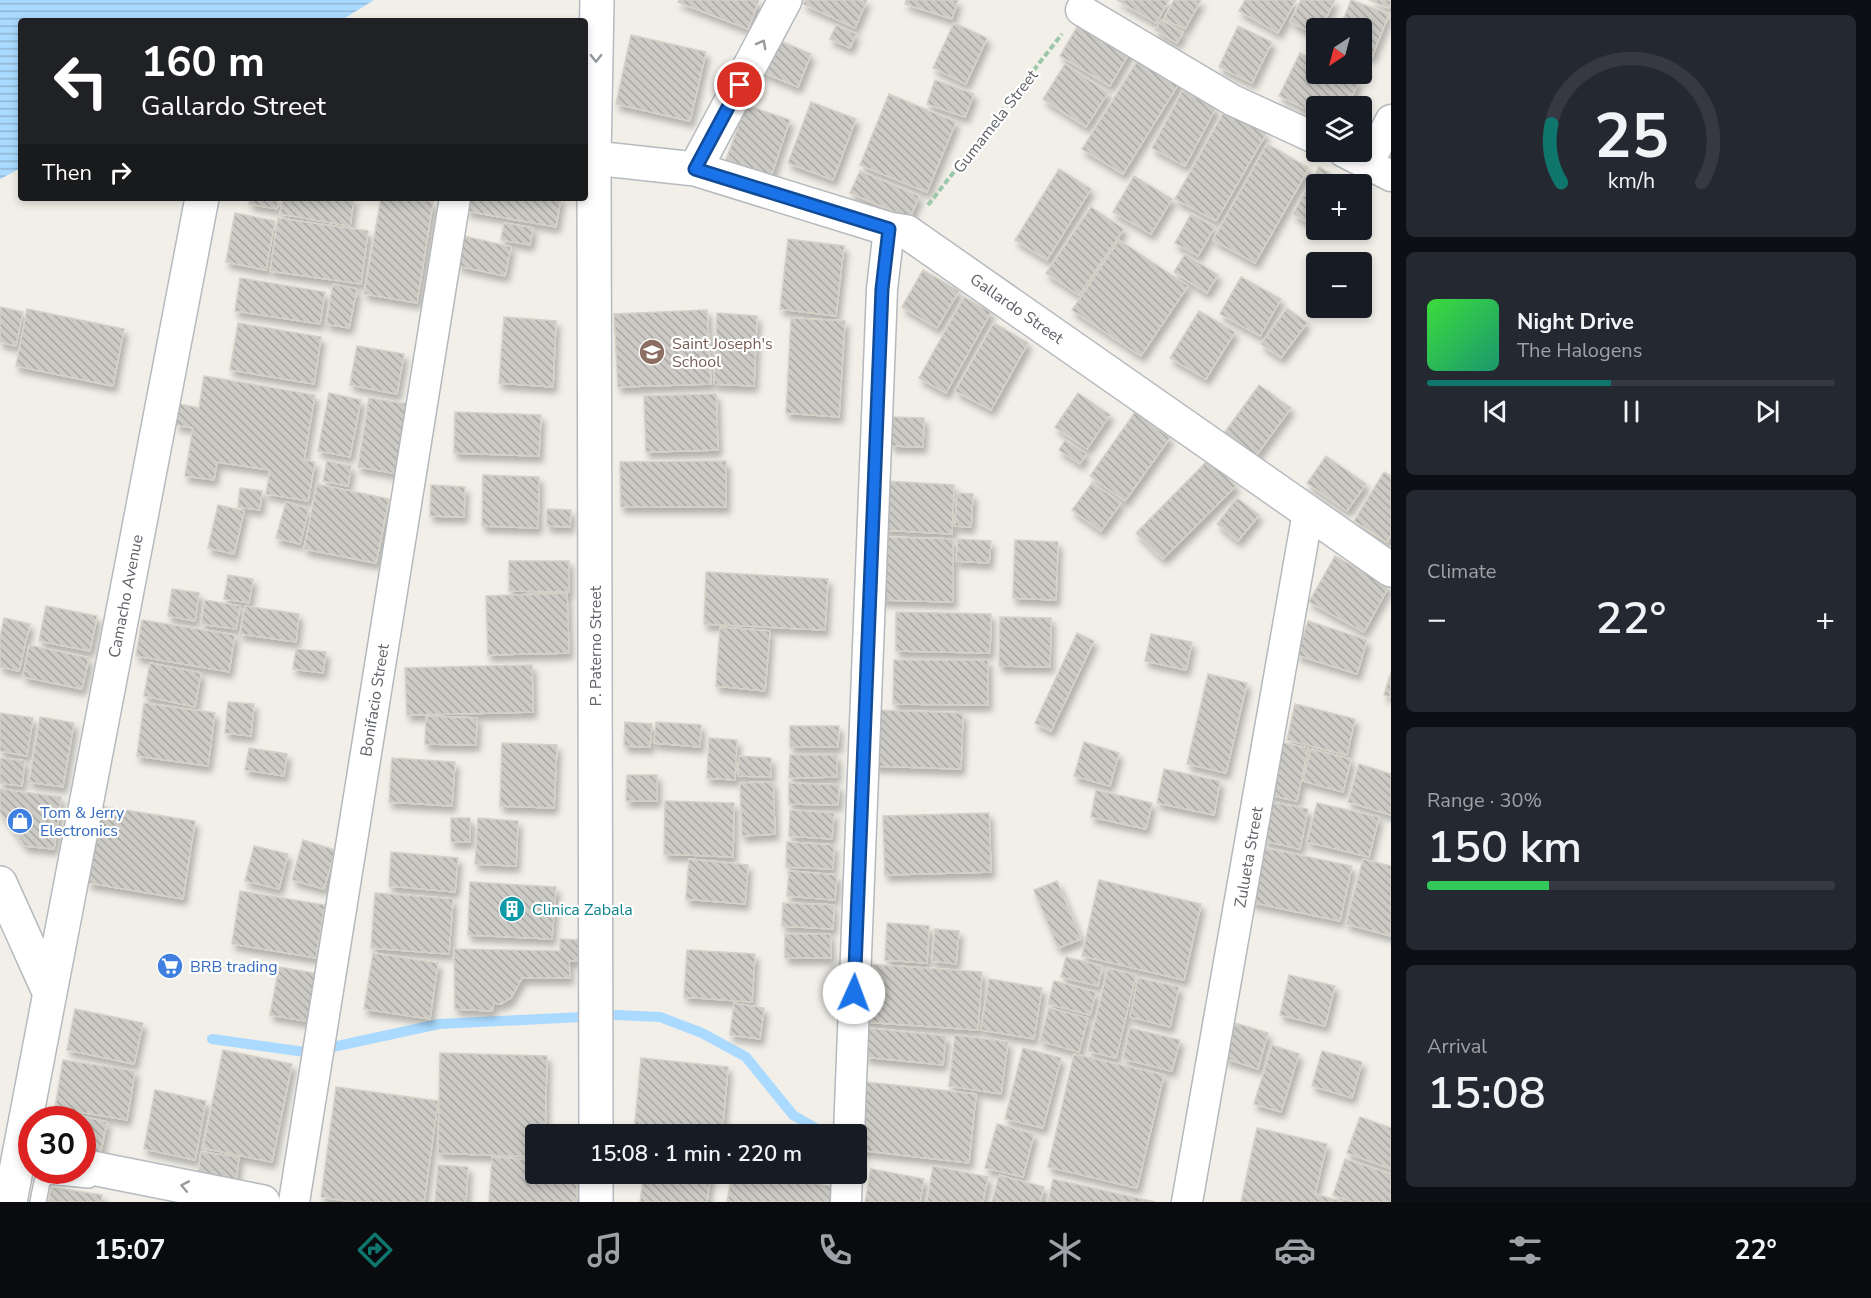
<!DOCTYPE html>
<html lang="en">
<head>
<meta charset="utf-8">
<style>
	body { margin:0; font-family:"Nunito Sans",sans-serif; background:#242831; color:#f1f3f6; height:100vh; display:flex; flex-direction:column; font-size:22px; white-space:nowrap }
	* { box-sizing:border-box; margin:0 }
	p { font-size:20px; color:#9ea1a6 }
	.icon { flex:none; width:33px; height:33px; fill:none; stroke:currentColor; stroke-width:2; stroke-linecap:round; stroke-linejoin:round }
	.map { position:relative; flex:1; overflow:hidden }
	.side { display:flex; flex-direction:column; gap:15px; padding:15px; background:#0d0f14; width:480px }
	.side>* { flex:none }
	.hud { position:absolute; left:18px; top:18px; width:570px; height:183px; border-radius:6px; box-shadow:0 3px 9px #0003; background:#202124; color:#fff; overflow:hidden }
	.needle { width:39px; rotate:216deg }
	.buttons { position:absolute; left:1306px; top:18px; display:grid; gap:12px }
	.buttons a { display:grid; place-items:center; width:66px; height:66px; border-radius:6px; background:#171b24; box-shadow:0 3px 9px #0003; font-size:30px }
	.speed { position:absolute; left:18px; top:1106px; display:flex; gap:12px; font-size:30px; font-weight:700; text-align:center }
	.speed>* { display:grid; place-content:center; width:78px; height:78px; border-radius:50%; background:#171b24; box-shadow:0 3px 9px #0003; line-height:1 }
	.speed .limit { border:9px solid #d22; background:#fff; color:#111 }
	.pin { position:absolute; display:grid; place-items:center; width:51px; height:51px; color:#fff; margin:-26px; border:3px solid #fff; border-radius:50%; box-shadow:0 2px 6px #0007 }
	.me { position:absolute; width:66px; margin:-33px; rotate:2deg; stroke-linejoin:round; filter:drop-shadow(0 0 4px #0008) }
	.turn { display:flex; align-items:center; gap:21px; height:126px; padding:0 24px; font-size:27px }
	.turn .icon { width:78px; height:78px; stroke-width:2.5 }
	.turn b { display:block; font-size:42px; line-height:51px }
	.then { display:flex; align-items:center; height:57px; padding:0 24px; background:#0003; gap:12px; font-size:22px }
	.big { font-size:45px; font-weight:600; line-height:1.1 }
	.side .tile { flex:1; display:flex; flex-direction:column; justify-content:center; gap:9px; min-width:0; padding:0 21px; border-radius:9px; background:#242831 }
	.side .dial { align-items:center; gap:0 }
	.dial svg { height:156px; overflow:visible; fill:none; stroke:#363941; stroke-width:7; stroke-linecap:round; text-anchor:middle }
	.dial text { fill:#f1f3f6; stroke:none }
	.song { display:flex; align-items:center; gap:18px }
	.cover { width:72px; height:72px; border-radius:9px; background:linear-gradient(135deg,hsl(120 70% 55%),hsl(160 70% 35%)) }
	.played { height:6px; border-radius:3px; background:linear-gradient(90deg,#0f766e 45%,#363941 45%) }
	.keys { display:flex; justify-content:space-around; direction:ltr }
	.heat { display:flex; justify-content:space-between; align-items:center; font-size:33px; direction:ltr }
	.charge { height:9px; border-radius:4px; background:linear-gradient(90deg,#34c759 30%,#363941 0) }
	.trip { position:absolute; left:525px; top:1124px; width:342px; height:60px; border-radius:6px; background:#171b24; box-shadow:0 3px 9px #0003; font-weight:600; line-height:60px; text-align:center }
	.menu { display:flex; height:96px; justify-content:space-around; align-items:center; background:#090b0e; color:#9ea1a6 }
	.menu .icon { width:42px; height:42px }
	.menu .active { color:#0f766e }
	.menu b { font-size:27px; color:#f1f3f6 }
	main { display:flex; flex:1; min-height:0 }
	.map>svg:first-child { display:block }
</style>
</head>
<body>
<main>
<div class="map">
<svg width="1391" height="1202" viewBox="0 0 1391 1202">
	<defs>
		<pattern id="water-rules" width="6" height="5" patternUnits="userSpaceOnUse" patternTransform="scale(1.5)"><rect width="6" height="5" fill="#aadaff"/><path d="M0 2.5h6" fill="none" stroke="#8eb4d2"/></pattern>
		<pattern id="building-back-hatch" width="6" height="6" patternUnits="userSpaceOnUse" patternTransform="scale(1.5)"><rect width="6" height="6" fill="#cccac5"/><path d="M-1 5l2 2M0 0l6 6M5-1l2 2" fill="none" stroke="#a9a8a4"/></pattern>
		<filter id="shadow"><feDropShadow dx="3.5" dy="6" stdDeviation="3" flood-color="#0004"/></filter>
	</defs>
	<rect width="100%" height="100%" fill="#f1efe8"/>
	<path fill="url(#water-rules)" d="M0 0H374L340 21H21V168L0 179Z"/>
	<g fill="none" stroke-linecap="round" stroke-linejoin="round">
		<path stroke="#aadaff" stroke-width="10" d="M616 1015 660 1017 702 1033 746 1057 793 1115 826 1134
			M212 1039 312 1053
			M328 1048 439 1024 582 1017"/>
	</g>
	<path fill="url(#building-back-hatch)" stroke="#d6d1c6" stroke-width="1.5" filter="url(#shadow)" d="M679 0H759L748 29 678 2Z
		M805 0H867L855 28 803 4Z
		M906 0H958L952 19 905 4Z
		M1117 0H1169L1156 23Z
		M1174 0H1201L1185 29 1164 19Z
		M1245 0H1296L1278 33 1239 11Z
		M1301 0H1335L1321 28H1317V35L1290 22Z
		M1351 0 1389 14 1372 57 1362 53V28H1340Z
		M1369 0H1391V3L1389 8Z
		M1084 15 1134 45 1110 86 1060 56Z
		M1161 20 1183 32 1177 43 1155 30Z
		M954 23 987 38 966 84 933 68Z
		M836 25 856 34 850 48 830 39Z
		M1238 26 1272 42 1252 83 1219 67Z
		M631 35 706 52 690 121 616 104Z
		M771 37 811 54 798 87 757 70Z
		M1300 53 1317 61V74H1342L1359 82 1347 106H1317V114L1279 96Z
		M1141 55 1181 80 1123 174 1082 149Z
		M1065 64 1108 93 1086 127 1043 99Z
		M935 80 974 94 965 117 927 104Z
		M1183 90 1216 108 1185 166 1152 148Z
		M889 94 956 122 927 192 860 165Z
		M811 102 856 119 833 180 788 163Z
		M746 105 790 120 771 176 726 160Z
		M1225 110 1266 134 1216 221 1175 199Z
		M1267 144 1309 168 1255 263 1213 240Z
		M1319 167 1349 184H1317V228L1293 214Z
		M1059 169 1091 189 1047 260 1015 240Z
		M860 171 919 196 910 218 850 193Z
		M1134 176 1172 199 1151 234 1113 212Z
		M250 198H279L277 209 249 204Z
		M283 198 354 199 350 226 280 214Z
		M381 198H410L433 202 417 303 364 294Z
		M468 198H561L556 227 466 211Z
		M1091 207 1124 229 1079 295 1046 273Z
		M235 213 275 221 266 270 226 262Z
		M1191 214 1215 227 1198 256 1175 243Z
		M278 218 368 231 361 284 270 271Z
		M504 223 533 228 530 245 501 240Z
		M464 236 511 247 505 276 458 266Z
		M788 239 844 246 836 316 780 309Z
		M1119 240 1188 286 1141 356 1072 310Z
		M1185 254 1218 275 1207 293 1174 272Z
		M923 270 959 291 937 328 902 307Z
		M1241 277 1281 299 1260 336 1220 314Z
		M240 278 325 292 320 324 235 311Z
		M333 284 357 289 349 328 326 324Z
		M964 297 991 312 946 393 919 378Z
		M0 307 23 312 16 346 0 342Z
		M1287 308 1307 323 1281 358 1261 344Z
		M27 309 124 329 113 386 16 366Z
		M707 310 711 384 618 387 614 314Z
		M1199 311 1235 332 1206 379 1170 358Z
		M717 313 757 316 754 386 714 384Z
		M504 317 556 321 553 387 499 383Z
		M791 318 845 321 839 417 786 413Z
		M238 323 321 337 314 384 230 370Z
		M994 323 1028 343 991 410 955 391Z
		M357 346 404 354 397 394 350 385Z
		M204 376 315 395 304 460 315 462 308 501 266 494 270 470 217 462 214 480 185 476 193 428 176 425 179 404 199 408Z
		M1259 385 1291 408 1256 456 1224 433Z
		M329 393 361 400 350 457 318 451Z
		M1078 393 1110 415 1087 449 1055 427Z
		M716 394 718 450 646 452 644 396Z
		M369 398 415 405 404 475 358 467Z
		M455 412 541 415 539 456 454 453Z
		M1135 412 1170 438 1125 501 1090 476Z
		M892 417 924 418 923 447 891 446Z
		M1065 440 1086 454 1080 464 1059 450Z
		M1326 456 1366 484 1347 511 1307 483Z
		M1209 459 1236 486 1163 559 1136 533Z
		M327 461 351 466 348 486 323 481Z
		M726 461V507H621L620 462Z
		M1384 472 1391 476V535L1387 542 1354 521Z
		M483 475 539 477 538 528 482 526Z
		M885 481 954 485 952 534 883 530Z
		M1092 483 1121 503 1101 531 1072 510Z
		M317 484 389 499 376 563 304 549Z
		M431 485 465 487 464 517 430 516Z
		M240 488 262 491 260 510 238 507Z
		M957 493 973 494 971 527 955 526Z
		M1237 498 1259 515 1238 541 1217 524Z
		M286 502 309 509 300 544 276 538Z
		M218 505 244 511 234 554 208 548Z
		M547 509 571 510 570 527 547 526Z
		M882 537 953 539V602L880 600Z
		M958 539 991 541 989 563 956 561Z
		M1015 540 1058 542 1056 600 1013 598Z
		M1335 556 1389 586 1364 632 1309 602Z
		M509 561H569V592L509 591Z
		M706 572 828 579 825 630 704 624Z
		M228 575 253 579 249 603 224 599Z
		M172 589 199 593 195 621 168 616Z
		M567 593 569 653 488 655 486 596Z
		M205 600 240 606 236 629 201 624Z
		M46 606 97 616 90 651 39 641Z
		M245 606 299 614 296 642 240 634Z
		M896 612 991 614 990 653 896 651Z
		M1000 617 1051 618 1050 667 999 666Z
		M4 618 30 624 19 671 0 667V638Z
		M142 620 235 635 229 672 136 656Z
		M1308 621 1367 640 1357 674 1297 655Z
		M720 627 770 631 765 691 716 686Z
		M1077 633 1094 641 1051 731 1035 723Z
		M1151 634 1192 642 1186 670 1145 661Z
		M29 645 89 658 82 689 23 677Z
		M296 649 326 652 323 673 293 669Z
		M894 660H988V705L893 704Z
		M150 663 201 673 195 707 144 696Z
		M532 665 533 712 407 715 405 668Z
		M1391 672V697L1384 695Z
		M1208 674 1247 683 1226 773 1187 764Z
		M228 702 254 704 251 736 225 733Z
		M144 703 215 713 208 766 137 756Z
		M1295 704 1355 719 1347 755 1287 740Z
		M875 710 963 713 961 769 873 766Z
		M0 713 33 718 27 756 0 751Z
		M426 716 477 718 476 745 425 744Z
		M40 717 74 723 63 787 29 782Z
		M625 722 652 724 650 747 624 746Z
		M656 722 701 725 700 747 654 743Z
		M790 726H839L838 747H790Z
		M709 738 737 740 735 780 707 778Z
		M1275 741 1308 748 1297 801 1264 794Z
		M1084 742 1119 753 1110 786 1074 776Z
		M502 743 557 745 554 808 500 806Z
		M249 748 287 754 284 776 245 770Z
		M1311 749 1351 759 1343 792 1303 781Z
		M790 755H837V777L789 778Z
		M739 756 771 758V777L738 776Z
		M0 758 25 761 22 786 0 783Z
		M392 758 455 762 452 806 389 802Z
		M1359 764 1391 774V815L1348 802Z
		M1164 769 1220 781 1214 815 1157 803Z
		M627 775H657V801H626Z
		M773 782 775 834 742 836 740 783Z
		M789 783 839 785 838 805 789 804Z
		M0 789 61 797 54 849 25 846 0 812Z
		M1096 790 1152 803 1146 829 1091 817Z
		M665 801 734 803 733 857 664 854Z
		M1271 802 1308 809 1300 849 1263 841Z
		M1317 803 1379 817 1369 857 1307 842Z
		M100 806 195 821 183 899 88 883Z
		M790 810 834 813 832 839 789 836Z
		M989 813 991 872 885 875 883 816Z
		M451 818H470V842H451Z
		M478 818 518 821 516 866 475 864Z
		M303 840 335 850 324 889 292 880Z
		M787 842 834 845 833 869 786 867Z
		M254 846 288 854 279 889 245 881Z
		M1261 847 1352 866 1340 921 1250 902Z
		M391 852 458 858 455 892 389 886Z
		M689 859 748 865 745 904 686 899Z
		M1363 859 1391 866V936L1346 924Z
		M789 871 837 875 835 900 787 896Z
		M1099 880 1201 904 1184 980 1082 956Z
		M1057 881 1081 939 1058 948 1034 890Z
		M470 882 556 887 552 939 468 935Z
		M240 891 325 905 316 958 232 944Z
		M375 893 453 899 449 954 371 948Z
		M783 903 834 905 833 929 782 926Z
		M887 923 929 926 927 963 885 960Z
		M935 929 959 931 956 964 932 961Z
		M785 934H830L831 958H785Z
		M560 939 583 940 582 960 569 961 570 978H522L511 998 501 1004 494 1003 492 1011 455 1009 454 949 560 951Z
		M687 950 755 954 752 1002 684 997Z
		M373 953 438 963 430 1019 364 1009Z
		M1066 957 1102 966 1098 986 1061 977Z
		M867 964 982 972 978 1030 864 1022Z
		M279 967 320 974 311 1022 270 1015Z
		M1108 968 1136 975 1116 1058 1088 1051Z
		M1289 975 1335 986 1325 1026 1280 1015Z
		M1138 978 1179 987 1170 1027 1130 1017Z
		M989 979 1042 988 1034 1039 981 1030Z
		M1054 981 1096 992 1090 1015 1048 1004Z
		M734 1003 764 1008 760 1039 730 1035Z
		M1049 1008 1088 1018 1079 1052 1040 1041Z
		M75 1009 143 1023 134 1064 67 1050Z
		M1235 1023 1268 1033 1258 1069 1224 1058Z
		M868 1028 946 1036 943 1065 865 1057Z
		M1130 1028 1180 1040 1172 1071 1123 1059Z
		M955 1035 1008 1042 1001 1094 949 1086Z
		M1272 1045 1299 1054 1281 1112 1254 1104Z
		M1023 1048 1061 1058 1043 1128 1005 1119Z
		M223 1050 292 1064 272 1162 203 1148Z
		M1322 1051 1362 1062 1352 1098 1312 1086Z
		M440 1053 547 1056 545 1134H536V1157L438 1153Z
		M1074 1054 1164 1075 1137 1188 1048 1167Z
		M641 1058 728 1067 722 1134H634Z
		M63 1060 135 1071 127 1120 55 1108Z
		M866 1082 976 1094 969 1163 858 1150Z
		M336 1087 438 1101 424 1202H354L321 1197Z
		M155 1090 206 1101 195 1160 144 1149Z
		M81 1116 107 1122 99 1160 82 1156Z
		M1360 1117 1391 1128V1169L1347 1153Z
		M997 1124 1034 1134 1023 1177 985 1168Z
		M1257 1128 1327 1144 1315 1194 1344 1202H1241Z
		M201 1152 239 1157 236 1181 198 1175Z
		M492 1157 536 1160V1173H578L576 1202H489Z
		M1345 1159 1391 1174V1202H1353L1333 1195Z
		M438 1165 468 1167 466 1202H435Z
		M933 1166 988 1177 983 1202H927Z
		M871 1169 924 1179 920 1202H865Z
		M644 1173H711L707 1202H640Z
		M732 1173H758L840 1188 837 1202H727Z
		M999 1175 1044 1187 1040 1202H992Z
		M1053 1179 1155 1202H1048Z
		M51 1187 102 1195 101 1202H48Z"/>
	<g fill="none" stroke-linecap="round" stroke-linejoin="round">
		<g stroke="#b5b8bc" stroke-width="18">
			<path id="lane" d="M38 1202 42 1182 47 1176 89 1180"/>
		</g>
		<g stroke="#b5b8bc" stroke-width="33">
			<path id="street" d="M1081 10 1232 100 1317 139
				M1344 152 1391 176
				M1368 163 1391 120
				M849 1134 882 289 889 229
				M294 1202 455 198
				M846 1202 847 1173
				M1187 1202 1308 512"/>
		</g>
		<g stroke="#b6babf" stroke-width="36">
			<path id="secondary" d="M585 157 695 169 889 229 907 232 1391 570
				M695 169 785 0
				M0 883 50 994
				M596 1134 594 159 597 0
				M82 1166 263 1202
				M596 1173V1202
				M10 1202 202 198"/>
		</g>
		<path stroke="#9cc7a9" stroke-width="4" stroke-dasharray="6 3" stroke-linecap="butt" d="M928 205 1062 34"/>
		<use href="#lane" stroke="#fff" stroke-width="15"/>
		<use href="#street" stroke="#fff" stroke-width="30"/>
		<use href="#secondary" stroke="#fff" stroke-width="33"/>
	</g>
	<defs><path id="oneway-chevron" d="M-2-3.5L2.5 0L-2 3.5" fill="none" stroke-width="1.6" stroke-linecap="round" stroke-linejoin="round" transform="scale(1.5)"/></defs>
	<g stroke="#979a9d">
		<use href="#oneway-chevron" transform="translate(762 44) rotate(-62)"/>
		<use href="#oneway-chevron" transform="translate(596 58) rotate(91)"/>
		<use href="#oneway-chevron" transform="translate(185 1186) rotate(-169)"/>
	</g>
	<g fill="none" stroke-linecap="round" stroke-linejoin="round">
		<g stroke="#114b97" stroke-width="15">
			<path id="route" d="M740 85 695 169 889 229 882 289 854 993"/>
		</g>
		<use href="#route" stroke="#1a73e8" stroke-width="10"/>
	</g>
	<defs>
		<g id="school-disc" transform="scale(1.35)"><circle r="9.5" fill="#8d6e63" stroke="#fff"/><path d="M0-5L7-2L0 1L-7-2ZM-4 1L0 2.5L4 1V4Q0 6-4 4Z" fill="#fff"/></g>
		<g id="shop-disc" transform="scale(1.35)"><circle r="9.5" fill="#3f7fe0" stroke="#fff"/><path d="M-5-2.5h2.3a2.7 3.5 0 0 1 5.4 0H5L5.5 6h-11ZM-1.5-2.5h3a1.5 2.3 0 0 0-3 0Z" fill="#fff"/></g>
		<g id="building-disc" transform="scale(1.35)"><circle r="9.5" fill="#0f9aa8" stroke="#fff"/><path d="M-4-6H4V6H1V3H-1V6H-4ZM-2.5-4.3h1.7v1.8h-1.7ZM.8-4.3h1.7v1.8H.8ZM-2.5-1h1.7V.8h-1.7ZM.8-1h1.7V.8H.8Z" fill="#fff"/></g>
		<g id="supermarket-disc" transform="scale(1.35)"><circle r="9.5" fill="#3f7fe0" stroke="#fff"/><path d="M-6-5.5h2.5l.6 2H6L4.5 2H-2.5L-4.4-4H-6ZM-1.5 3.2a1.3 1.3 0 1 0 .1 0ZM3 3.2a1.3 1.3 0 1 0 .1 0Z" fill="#fff"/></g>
	</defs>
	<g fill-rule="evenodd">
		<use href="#school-disc" x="652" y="352"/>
		<use href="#shop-disc" x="20" y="821"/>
		<use href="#building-disc" x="512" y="909"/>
		<use href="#supermarket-disc" x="170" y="966"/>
	</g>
	<g text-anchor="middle" stroke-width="4.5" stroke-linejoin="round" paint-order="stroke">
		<g font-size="16" fill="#5f6368" stroke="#fff">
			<text transform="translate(995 121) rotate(-52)" y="6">Gumamela Street</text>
			<text transform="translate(1017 308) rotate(35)" y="6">Gallardo Street</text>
			<text transform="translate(125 596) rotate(-79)" y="6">Camacho Avenue</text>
			<text transform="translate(595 646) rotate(-90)" y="6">P. Paterno Street</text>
			<text transform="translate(374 700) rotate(-81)" y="6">Bonifacio Street</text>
			<text transform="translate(1248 857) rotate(-80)" y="6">Zulueta Street</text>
		</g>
		<g font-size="16" fill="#785e54" stroke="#fff" text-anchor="start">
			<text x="672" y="349">Saint Joseph's<tspan x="672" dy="18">School</tspan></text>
		</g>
		<g font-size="16" fill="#366cbe" stroke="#fff" text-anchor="start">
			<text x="40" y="818">Tom &amp; Jerry<tspan x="40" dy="18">Electronics</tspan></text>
			<text x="190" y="972">BRB trading</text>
		</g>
		<g font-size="16" fill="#0d838f" stroke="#fff" text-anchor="start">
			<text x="532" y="915">Clinica Zabala</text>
		</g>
	</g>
</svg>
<div class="buttons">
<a><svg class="needle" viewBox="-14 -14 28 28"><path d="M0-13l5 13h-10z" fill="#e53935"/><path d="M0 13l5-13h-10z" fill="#9ea1a6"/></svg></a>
<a><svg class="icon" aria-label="layers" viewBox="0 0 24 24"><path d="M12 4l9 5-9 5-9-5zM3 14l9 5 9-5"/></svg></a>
<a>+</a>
<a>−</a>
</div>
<div class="speed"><div class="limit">30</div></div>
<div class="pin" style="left:740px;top:85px;background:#d93025"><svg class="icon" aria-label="arrive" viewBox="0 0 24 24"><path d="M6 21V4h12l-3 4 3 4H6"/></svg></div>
<svg class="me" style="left:854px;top:993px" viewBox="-20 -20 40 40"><circle r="19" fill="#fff"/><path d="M0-13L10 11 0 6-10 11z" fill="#1a73e8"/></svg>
<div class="trip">15:08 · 1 min · 220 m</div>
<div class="hud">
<div class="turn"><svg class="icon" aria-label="left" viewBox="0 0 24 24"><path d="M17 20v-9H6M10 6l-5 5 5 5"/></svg><div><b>160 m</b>Gallardo Street</div></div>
<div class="then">Then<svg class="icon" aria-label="right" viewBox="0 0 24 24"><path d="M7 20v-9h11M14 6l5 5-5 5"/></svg></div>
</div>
</div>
<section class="side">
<div class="tile dial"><svg viewBox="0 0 100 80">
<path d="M14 69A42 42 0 1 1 86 69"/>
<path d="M14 69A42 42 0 0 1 9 39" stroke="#0f766e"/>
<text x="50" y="56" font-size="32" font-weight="700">25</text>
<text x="50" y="72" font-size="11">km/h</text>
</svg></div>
<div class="tile">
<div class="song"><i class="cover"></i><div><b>Night Drive</b><p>The Halogens</p></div></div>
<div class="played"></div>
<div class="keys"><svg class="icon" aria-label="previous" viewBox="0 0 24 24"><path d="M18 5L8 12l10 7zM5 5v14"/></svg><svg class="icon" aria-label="pause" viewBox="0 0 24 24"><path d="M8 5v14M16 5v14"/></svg><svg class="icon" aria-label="next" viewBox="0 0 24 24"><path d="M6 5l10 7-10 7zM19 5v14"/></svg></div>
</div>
<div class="tile"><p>Climate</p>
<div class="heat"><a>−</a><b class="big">22°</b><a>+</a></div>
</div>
<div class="tile"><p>Range · 30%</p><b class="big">150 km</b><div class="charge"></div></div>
<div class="tile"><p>Arrival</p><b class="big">15:08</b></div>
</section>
</main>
<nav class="menu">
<b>15:07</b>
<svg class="icon active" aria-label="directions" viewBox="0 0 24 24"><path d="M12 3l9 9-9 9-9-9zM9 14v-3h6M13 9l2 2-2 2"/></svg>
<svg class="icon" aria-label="music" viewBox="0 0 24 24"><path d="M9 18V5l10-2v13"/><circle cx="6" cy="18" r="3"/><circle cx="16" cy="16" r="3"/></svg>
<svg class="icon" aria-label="phone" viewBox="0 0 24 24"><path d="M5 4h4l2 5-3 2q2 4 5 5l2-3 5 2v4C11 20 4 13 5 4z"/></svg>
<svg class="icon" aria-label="climate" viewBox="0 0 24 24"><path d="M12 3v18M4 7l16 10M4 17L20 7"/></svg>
<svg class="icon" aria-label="car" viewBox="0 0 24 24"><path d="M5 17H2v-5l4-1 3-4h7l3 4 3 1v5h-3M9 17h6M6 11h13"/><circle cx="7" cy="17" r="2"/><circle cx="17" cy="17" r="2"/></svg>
<svg class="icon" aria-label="filters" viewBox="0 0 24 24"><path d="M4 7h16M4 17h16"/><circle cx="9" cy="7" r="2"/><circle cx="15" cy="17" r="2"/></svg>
<b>22°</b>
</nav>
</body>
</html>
